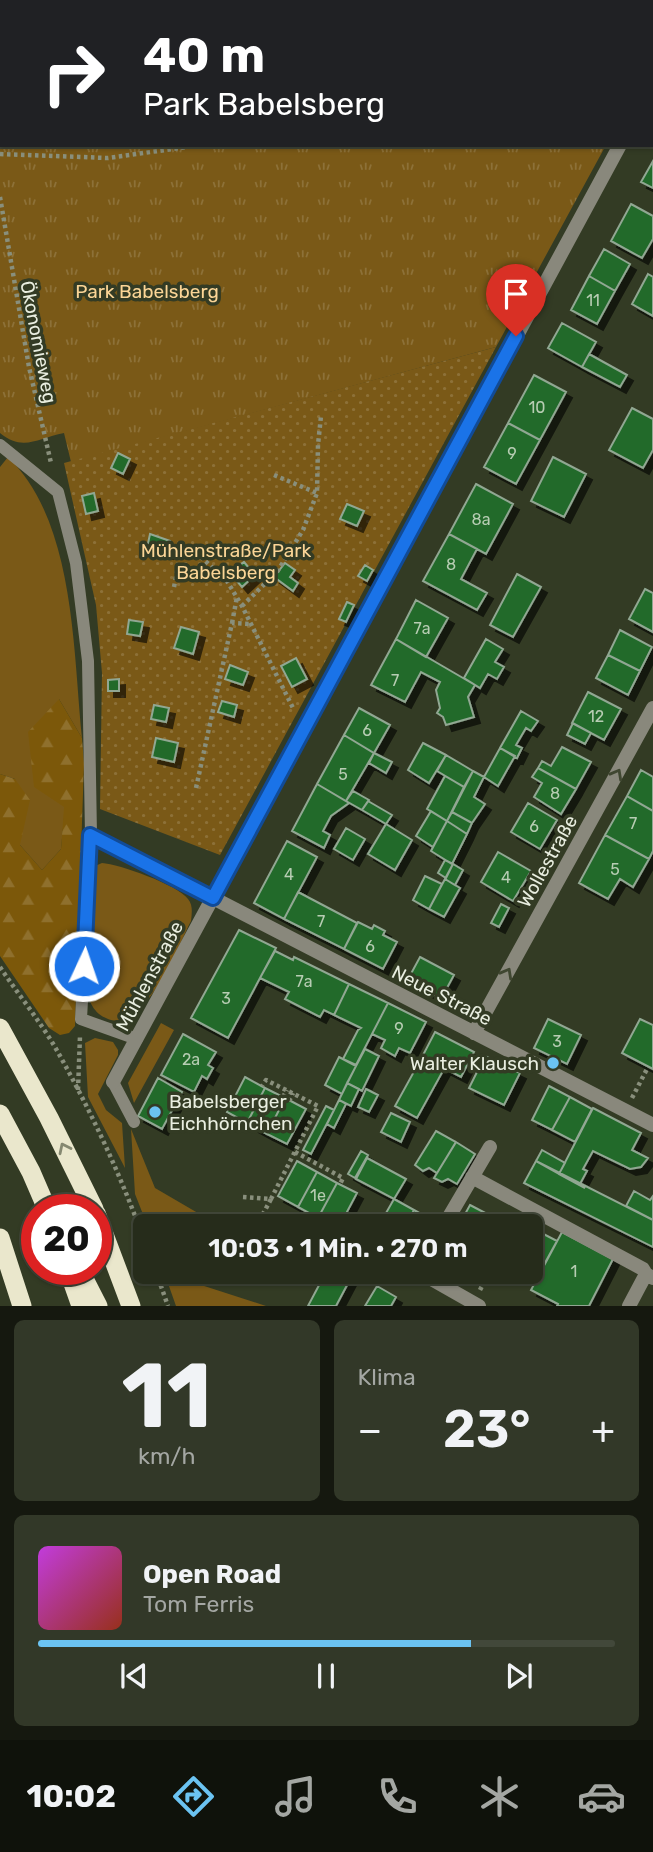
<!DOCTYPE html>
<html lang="de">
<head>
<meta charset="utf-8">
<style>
	body { margin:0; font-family:Rubik,sans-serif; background:#323828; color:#f1f3f6; height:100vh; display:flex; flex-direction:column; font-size:26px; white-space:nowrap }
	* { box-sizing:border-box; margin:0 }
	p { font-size:23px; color:#a4a7a3 }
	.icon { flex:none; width:38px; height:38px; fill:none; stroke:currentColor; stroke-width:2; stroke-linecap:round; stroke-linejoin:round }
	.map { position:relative; height:1306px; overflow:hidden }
	.panel { display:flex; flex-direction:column; gap:14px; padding:14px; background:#15180f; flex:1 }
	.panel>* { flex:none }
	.banner { position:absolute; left:0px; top:0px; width:654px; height:147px; box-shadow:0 2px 5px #0004,0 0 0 2px #42483a; background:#202124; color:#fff; overflow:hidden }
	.speed { position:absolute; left:21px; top:1194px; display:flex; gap:14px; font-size:35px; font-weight:700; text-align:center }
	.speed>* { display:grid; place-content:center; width:91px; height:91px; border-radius:50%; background:#262c1b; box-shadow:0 2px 5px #0004,0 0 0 2px #42483a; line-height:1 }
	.speed .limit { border:10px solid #d22; background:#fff; color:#111 }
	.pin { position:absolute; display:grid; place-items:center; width:60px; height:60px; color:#fff; margin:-72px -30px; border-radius:50% 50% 50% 0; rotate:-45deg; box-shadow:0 0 7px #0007 }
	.pin .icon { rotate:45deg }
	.me { position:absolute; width:77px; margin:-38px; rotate:3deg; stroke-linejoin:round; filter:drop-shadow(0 0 5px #0008) }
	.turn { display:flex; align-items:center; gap:24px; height:147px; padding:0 28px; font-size:32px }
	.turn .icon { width:91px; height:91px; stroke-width:2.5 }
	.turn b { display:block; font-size:49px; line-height:60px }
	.big { font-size:52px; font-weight:600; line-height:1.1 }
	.panel .tile { flex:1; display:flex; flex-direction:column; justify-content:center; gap:10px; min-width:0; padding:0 24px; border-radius:10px; background:#323828 }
	.panel .dial { align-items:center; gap:0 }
	.dial b { font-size:91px; line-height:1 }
	.song { display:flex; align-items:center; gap:21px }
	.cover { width:84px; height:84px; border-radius:10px; background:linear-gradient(135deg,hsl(290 70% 55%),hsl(10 70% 35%)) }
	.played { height:7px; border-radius:4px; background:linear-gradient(90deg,#6bc3f2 75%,#42483a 75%) }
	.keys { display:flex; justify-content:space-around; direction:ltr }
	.heat { display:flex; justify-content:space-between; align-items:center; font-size:38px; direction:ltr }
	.panel .tiles { flex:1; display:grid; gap:14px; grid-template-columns:1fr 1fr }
	.tile:last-child { grid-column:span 2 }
	.trip { position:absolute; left:133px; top:1214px; width:410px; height:70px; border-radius:10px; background:#262c1b; box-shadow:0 2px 5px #0004,0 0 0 2px #42483a; font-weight:600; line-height:70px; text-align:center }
	.dock { display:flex; height:112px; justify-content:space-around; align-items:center; background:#0f120b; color:#a4a7a3 }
	.dock .icon { width:49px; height:49px }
	.dock .current { color:#6bc3f2 }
	.dock b { font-size:32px; color:#f1f3f6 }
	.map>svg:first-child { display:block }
</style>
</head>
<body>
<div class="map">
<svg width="653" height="1306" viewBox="0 0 653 1306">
	<defs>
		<pattern id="forest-firs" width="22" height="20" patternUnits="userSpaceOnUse" patternTransform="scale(1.75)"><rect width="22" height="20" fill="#7c580a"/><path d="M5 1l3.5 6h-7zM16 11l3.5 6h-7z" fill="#8f702d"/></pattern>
		<pattern id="park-tufts" width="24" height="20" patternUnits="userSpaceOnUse" patternTransform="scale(1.75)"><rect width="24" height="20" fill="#7a5917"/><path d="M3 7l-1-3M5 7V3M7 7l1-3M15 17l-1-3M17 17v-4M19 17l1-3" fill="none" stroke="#8d7138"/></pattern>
		<pattern id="garden-dots" width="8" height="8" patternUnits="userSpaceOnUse" patternTransform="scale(1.75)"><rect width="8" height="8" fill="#7a5917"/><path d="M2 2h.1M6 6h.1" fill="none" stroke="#8d7138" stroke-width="1.8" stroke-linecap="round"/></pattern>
		<filter id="shadow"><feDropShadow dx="6" dy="6" stdDeviation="0" flood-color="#0009"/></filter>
	</defs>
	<rect width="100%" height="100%" fill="#333b24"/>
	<path fill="#7a5917" d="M8 457C75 521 73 650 82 738L59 699 65 807 61 849 42 870 20 845 15 779 0 774V467Z
		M102 863C119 864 178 885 188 899 193 905 192 913 191 921 178 946 145 1033 108 1019 92 1013 88 999 86 984L95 866Z
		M161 1023 174 1030 134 1103 128 1083Z
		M95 1038 113 1042 118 1050V1055L98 1094 106 1110 122 1123 125 1168 88 1097 85 1043Z
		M131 1129 155 1188 215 1223 214 1227H148L135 1194Z
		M164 1272H201L198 1284 266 1306H176Z"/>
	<path fill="url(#forest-firs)" d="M59 699 82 738 84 764 75 1026 69 1033 60 1035 49 1028 0 956V774L15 779 30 800 20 845 42 870 61 849 64 807 34 787 28 732Z"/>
	<path fill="url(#park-tufts)" d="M0 0H653V58V2H2V145H606L496 347 71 462 64 433C38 438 23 452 0 433Z"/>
	<path fill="url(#garden-dots)" d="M496 347 220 855 100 809 102 673 96 605 64 463Z"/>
	<path fill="#216b2c" stroke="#91a792" stroke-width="2" filter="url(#shadow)" d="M653 161V188L641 182Z
		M631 204 653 216V239L642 258 611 241Z
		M604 249 630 264 615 291 589 276Z
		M648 274 653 277V316L632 304Z
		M589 276 615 291 597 324 571 310Z
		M562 323 596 342 582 367 548 348Z
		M589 354 627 375 620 387 582 367Z
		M534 375 566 392 540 440 508 423Z
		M632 408 653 419V450L643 468 609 450Z
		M508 423 540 440 516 484 484 467Z
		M118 453 130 459 123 474 111 468Z
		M553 457 586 474 564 517 531 501Z
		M476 484 513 504 486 554 449 534Z
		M94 493 98 511 86 514 82 496Z
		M347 504 364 511 357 526 340 519Z
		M150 534 170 541 167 553 147 548Z
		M449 534 477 549 461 579 487 593 477 610 423 581Z
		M244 562 255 575 242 587 230 573Z
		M285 563 295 570 290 577 298 583 293 591 274 577Z
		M365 565 373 570 367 581 358 576Z
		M517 574 541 587 513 637 490 625Z
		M645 589 653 593V632L629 619Z
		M416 600 448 618 426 657 396 639Z
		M347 602 354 605 346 622 339 619Z
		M129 620 143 622 140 636 127 634Z
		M181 627 199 632 193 654 174 648Z
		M620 630 652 647 640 671 608 655Z
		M396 639 475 685 468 697 474 717 446 725 443 717 437 713 440 708 436 690 440 682 421 672 405 702 371 685Z
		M486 639 503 649 495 662 504 667 497 679 488 674 480 688 464 678Z
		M608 655 640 671 628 695 596 678Z
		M296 658 307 679 292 687 281 666Z
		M230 665 248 672 243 685 225 679Z
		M119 679V691H108V680Z
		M588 692 621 709 604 740 572 723Z
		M222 701 237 705 234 717 218 712Z
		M154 705 169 708 166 722 151 719Z
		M359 708 390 725 374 753 344 735Z
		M521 711 538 721 531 731 526 728 516 745 522 748 517 758 500 748Z
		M573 723 591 733 585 744 567 735Z
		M344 735 374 753 346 801 317 784Z
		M156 738 178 743 174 762 152 757Z
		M423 743 446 755 429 783 408 770Z
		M562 747 591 762 576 789 538 768 542 761 551 766Z
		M500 748 515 756 498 786 484 777Z
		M374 753 392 762 386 773 369 763Z
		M446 755 473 771 464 787 437 771Z
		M538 768 576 789 561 814 534 797 542 783 532 777Z
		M641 770 653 777V811L627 796Z
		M473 771 484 777 474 797 485 804 472 823 452 812Z
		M445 776 464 787 447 821 427 809Z
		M317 784 349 803 331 816 323 831 330 835 324 848 292 831Z
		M353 791 369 800 362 810 346 801Z
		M627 796 653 811V851L649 859 605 835Z
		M368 801 392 815 386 824 362 810Z
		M528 803 557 820 540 849 511 832Z
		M431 811 447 821 433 847 416 836Z
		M452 812 472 823 467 834 447 821Z
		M447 821 467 834 452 864 431 851Z
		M386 824 412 840 395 870 368 854Z
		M346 828 365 839 353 860 334 849Z
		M605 835 649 859 633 887 620 879 608 899 579 883Z
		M287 841 317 857 284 919 254 903Z
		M498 852 531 871 513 901 481 882Z
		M445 860 453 864 446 878 438 873Z
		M453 864 463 870 455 885 445 879Z
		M425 876 442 884 429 909 413 900Z
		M445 879 460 888 444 917 429 909Z
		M298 892 357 923 344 949 284 919Z
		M501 904 509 908 499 927 491 923Z
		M358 922 372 929 374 925 385 931 383 935 397 942 383 969 344 949Z
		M239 930 276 948 228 1038 191 1018Z
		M275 951 293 960 294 957 349 984 334 1015 324 1010 320 1017 285 999 289 992 260 978Z
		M420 957 454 975 441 999 407 981Z
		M349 984 388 1003 356 1065 343 1059 358 1030 361 1028 334 1015Z
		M388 1003 426 1022 410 1053 399 1048 395 1056 381 1048 385 1040 372 1034Z
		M548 1019 581 1035 567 1064 534 1048Z
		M640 1019 653 1025V1069L622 1053Z
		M435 1032 474 1052 461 1077 422 1057Z
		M183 1034 216 1052 208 1065 213 1068 207 1079 202 1076 194 1092 161 1075Z
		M365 1049 379 1056 362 1091 347 1083Z
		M485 1056 520 1073 504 1105 469 1088Z
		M339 1057 356 1066 342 1094 325 1085Z
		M422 1057 444 1069 417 1118 395 1106Z
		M245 1077 265 1088 247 1123 227 1112Z
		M158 1078 182 1092 162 1129 138 1116Z
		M347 1083 359 1089 351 1106 339 1100Z
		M549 1086 570 1097 552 1130 532 1120Z
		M265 1088 285 1098 267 1134 247 1123Z
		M366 1089 378 1095 369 1112 358 1107Z
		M570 1097 592 1109 575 1142 552 1130Z
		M285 1098 306 1109 287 1144 267 1134Z
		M339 1100 346 1104 334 1128 327 1124Z
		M326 1106 334 1110 311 1154 303 1150Z
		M593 1108 641 1133 632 1150 648 1158 641 1167 630 1169 593 1151 583 1169 587 1171 580 1184 585 1188 559 1174Z
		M391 1113 410 1122 401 1142 381 1132Z
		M436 1131 456 1142 437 1173 429 1168 423 1171 415 1165Z
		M456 1142 475 1154 457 1184 448 1179 442 1182 434 1178Z
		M542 1150 565 1163 559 1174 536 1161Z
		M361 1151 368 1155 355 1178 348 1174Z
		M367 1158 406 1179 394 1199 356 1179Z
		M297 1161 317 1172 298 1207 278 1196Z
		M536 1161 653 1220V1247L524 1183Z
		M317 1172 337 1183 318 1218 298 1207Z
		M337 1183 357 1193 339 1227 318 1218Z
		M634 1191 650 1200 653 1196V1220L626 1206Z
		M394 1199 414 1210 405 1227H378Z
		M470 1205 510 1226 509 1227H458Z
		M414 1210 434 1221 430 1227H405Z
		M530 1227 557 1241 534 1283 513 1272H530Z
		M562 1232 613 1259 589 1306H557L558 1304 531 1290Z
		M326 1272H354L336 1306H308Z
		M377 1286 396 1297 391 1306H365Z"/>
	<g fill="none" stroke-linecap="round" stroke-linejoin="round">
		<path stroke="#898f7c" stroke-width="4.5" stroke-dasharray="3.5 3.5" stroke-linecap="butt" d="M515 2 517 0
			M0 154 108 158 201 145
			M0 197 29 367 51 463
			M274 475 317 493
			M174 587 182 546 202 558 227 581 242 606 294 710
			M242 606 277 572 303 530 317 493 318 445 321 416
			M232 623 237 597
			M196 788 232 623 250 624
			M0 967C18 994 39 1020 55 1047 90 1109 121 1175 145 1243
			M78 1090 80 1036
			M283 1097 287 1090
			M632 1098 648 1067
			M289 1101 293 1093
			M295 1152 343 1178 340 1184
			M243 1197 271 1199 318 1106 266 1080 262 1086
			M256 1227 271 1199
			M156 1272 168 1306
			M480 1290 489 1272"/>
		<path stroke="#89887c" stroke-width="12" d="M0 445 58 492 76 563 88 661 91 835 81 1019 137 1039
			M91 835 213 898
			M113 1082 134 1122"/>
		<path stroke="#89887c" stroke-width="14" d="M653 84V83
			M213 898 653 1125
			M474 1033 653 708
			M113 1082 620 145
			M472 1177 643 1269 646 1274 653 1278
			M443 1227 490 1147
			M419 1272 479 1306
			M629 1306 646 1274"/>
		<path stroke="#eae7cc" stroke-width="19" d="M0 1028 49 1118 94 1209
			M0 1114 31 1172 47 1209
			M96 1213 131 1306
			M0 1238 22 1306
			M68 1269 81 1306
			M79 1269 98 1306"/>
	</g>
	<defs><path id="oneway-chevron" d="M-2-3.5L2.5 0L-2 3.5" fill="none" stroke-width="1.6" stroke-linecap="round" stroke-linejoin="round" transform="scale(1.75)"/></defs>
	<g stroke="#404731">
		<use href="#oneway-chevron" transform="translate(617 774) rotate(-61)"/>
		<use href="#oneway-chevron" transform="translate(507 973) rotate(-61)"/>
	</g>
	<use stroke="#858870" href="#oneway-chevron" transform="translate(64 1148) rotate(-116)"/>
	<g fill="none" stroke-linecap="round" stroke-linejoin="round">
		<g stroke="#114b97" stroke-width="18">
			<path id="route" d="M84 966 90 835 213 898 516 336"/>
		</g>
		<use href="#route" stroke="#1a73e8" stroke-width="12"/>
	</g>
	<g fill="#6bc3f2" stroke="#333b24" stroke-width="2.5">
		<circle cx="553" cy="1063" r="7"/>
		<circle cx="155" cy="1112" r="7"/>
	</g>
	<g text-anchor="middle" stroke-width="7" stroke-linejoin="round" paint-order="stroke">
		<g font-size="16" fill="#b7cdb3">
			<text x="593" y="306">11</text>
			<text x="537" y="413">10</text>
			<text x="512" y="459">9</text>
			<text x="481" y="525">8a</text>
			<text x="451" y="570">8</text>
			<text x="422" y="634">7a</text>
			<text x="395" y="686">7</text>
			<text x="596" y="722">12</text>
			<text x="367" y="736">6</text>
			<text x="343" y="780">5</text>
			<text x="555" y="799">8</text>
			<text x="633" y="829">7</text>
			<text x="534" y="832">6</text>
			<text x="615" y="875">5</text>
			<text x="289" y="880">4</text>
			<text x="506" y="883">4</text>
			<text x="321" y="927">7</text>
			<text x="370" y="952">6</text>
			<text x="304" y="987">7a</text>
			<text x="226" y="1004">3</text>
			<text x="399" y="1034">9</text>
			<text x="557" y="1047">3</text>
			<text x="191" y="1065">2a</text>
			<text x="318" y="1201">1e</text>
			<text x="574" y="1277">1</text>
		</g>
		<g font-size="19" fill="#fbd596" stroke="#333b24">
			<text x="147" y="298">Park Babelsberg</text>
			<text x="226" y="557">Mühlenstraße/Park<tspan x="226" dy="22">Babelsberg</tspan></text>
		</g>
		<g font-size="19" fill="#e9eee0" stroke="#333b24">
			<text transform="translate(39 342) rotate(79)" y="7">Ökonomieweg</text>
			<text transform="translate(547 861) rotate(-61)" y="7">Wollestraße</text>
			<text transform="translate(149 976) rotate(-62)" y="7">Mühlenstraße</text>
			<text transform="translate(442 995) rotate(27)" y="7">Neue Straße</text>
		</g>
		<g font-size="19" fill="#e9eee0" stroke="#333b24" text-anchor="end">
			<text x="539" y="1070">Walter Klausch</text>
			<text x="169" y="1108" text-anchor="start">Babelsberger<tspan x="169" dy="22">Eichhörnchen</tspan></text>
		</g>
	</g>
</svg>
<div class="speed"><div class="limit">20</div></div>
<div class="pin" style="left:516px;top:336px;background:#d93025"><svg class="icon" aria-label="arrive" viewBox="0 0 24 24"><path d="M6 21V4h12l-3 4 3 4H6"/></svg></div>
<svg class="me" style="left:84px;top:966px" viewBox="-20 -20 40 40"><circle r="17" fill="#1a73e8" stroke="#fff" stroke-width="3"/><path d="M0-11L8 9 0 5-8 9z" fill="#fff"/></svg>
<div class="trip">10:03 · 1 Min. · 270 m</div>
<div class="banner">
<div class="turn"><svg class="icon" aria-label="right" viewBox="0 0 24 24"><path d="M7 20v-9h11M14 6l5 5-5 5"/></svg><div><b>40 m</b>Park Babelsberg</div></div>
</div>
</div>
<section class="panel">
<div class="tiles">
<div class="tile dial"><b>11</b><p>km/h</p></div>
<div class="tile"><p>Klima</p>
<div class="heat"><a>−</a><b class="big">23°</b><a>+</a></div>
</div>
<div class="tile">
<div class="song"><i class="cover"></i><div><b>Open Road</b><p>Tom Ferris</p></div></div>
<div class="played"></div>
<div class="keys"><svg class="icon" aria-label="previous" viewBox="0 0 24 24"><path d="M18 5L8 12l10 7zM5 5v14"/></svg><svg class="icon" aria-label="pause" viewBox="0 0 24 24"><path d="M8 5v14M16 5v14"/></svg><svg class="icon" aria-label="next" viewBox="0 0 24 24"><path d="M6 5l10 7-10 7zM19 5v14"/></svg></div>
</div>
</div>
</section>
<nav class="dock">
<b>10:02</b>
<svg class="icon current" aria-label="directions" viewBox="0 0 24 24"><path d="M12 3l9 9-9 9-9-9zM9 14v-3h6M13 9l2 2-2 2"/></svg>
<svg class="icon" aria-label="music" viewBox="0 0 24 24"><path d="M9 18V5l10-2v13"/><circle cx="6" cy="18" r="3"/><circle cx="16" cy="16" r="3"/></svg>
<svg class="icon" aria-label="phone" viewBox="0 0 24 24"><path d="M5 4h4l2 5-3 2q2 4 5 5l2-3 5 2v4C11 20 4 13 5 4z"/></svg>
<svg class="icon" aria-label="climate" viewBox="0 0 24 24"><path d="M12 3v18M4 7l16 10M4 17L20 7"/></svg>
<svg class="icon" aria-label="car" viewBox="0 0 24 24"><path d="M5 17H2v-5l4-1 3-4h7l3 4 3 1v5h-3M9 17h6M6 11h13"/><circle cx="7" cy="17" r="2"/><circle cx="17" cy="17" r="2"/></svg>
</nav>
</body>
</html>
